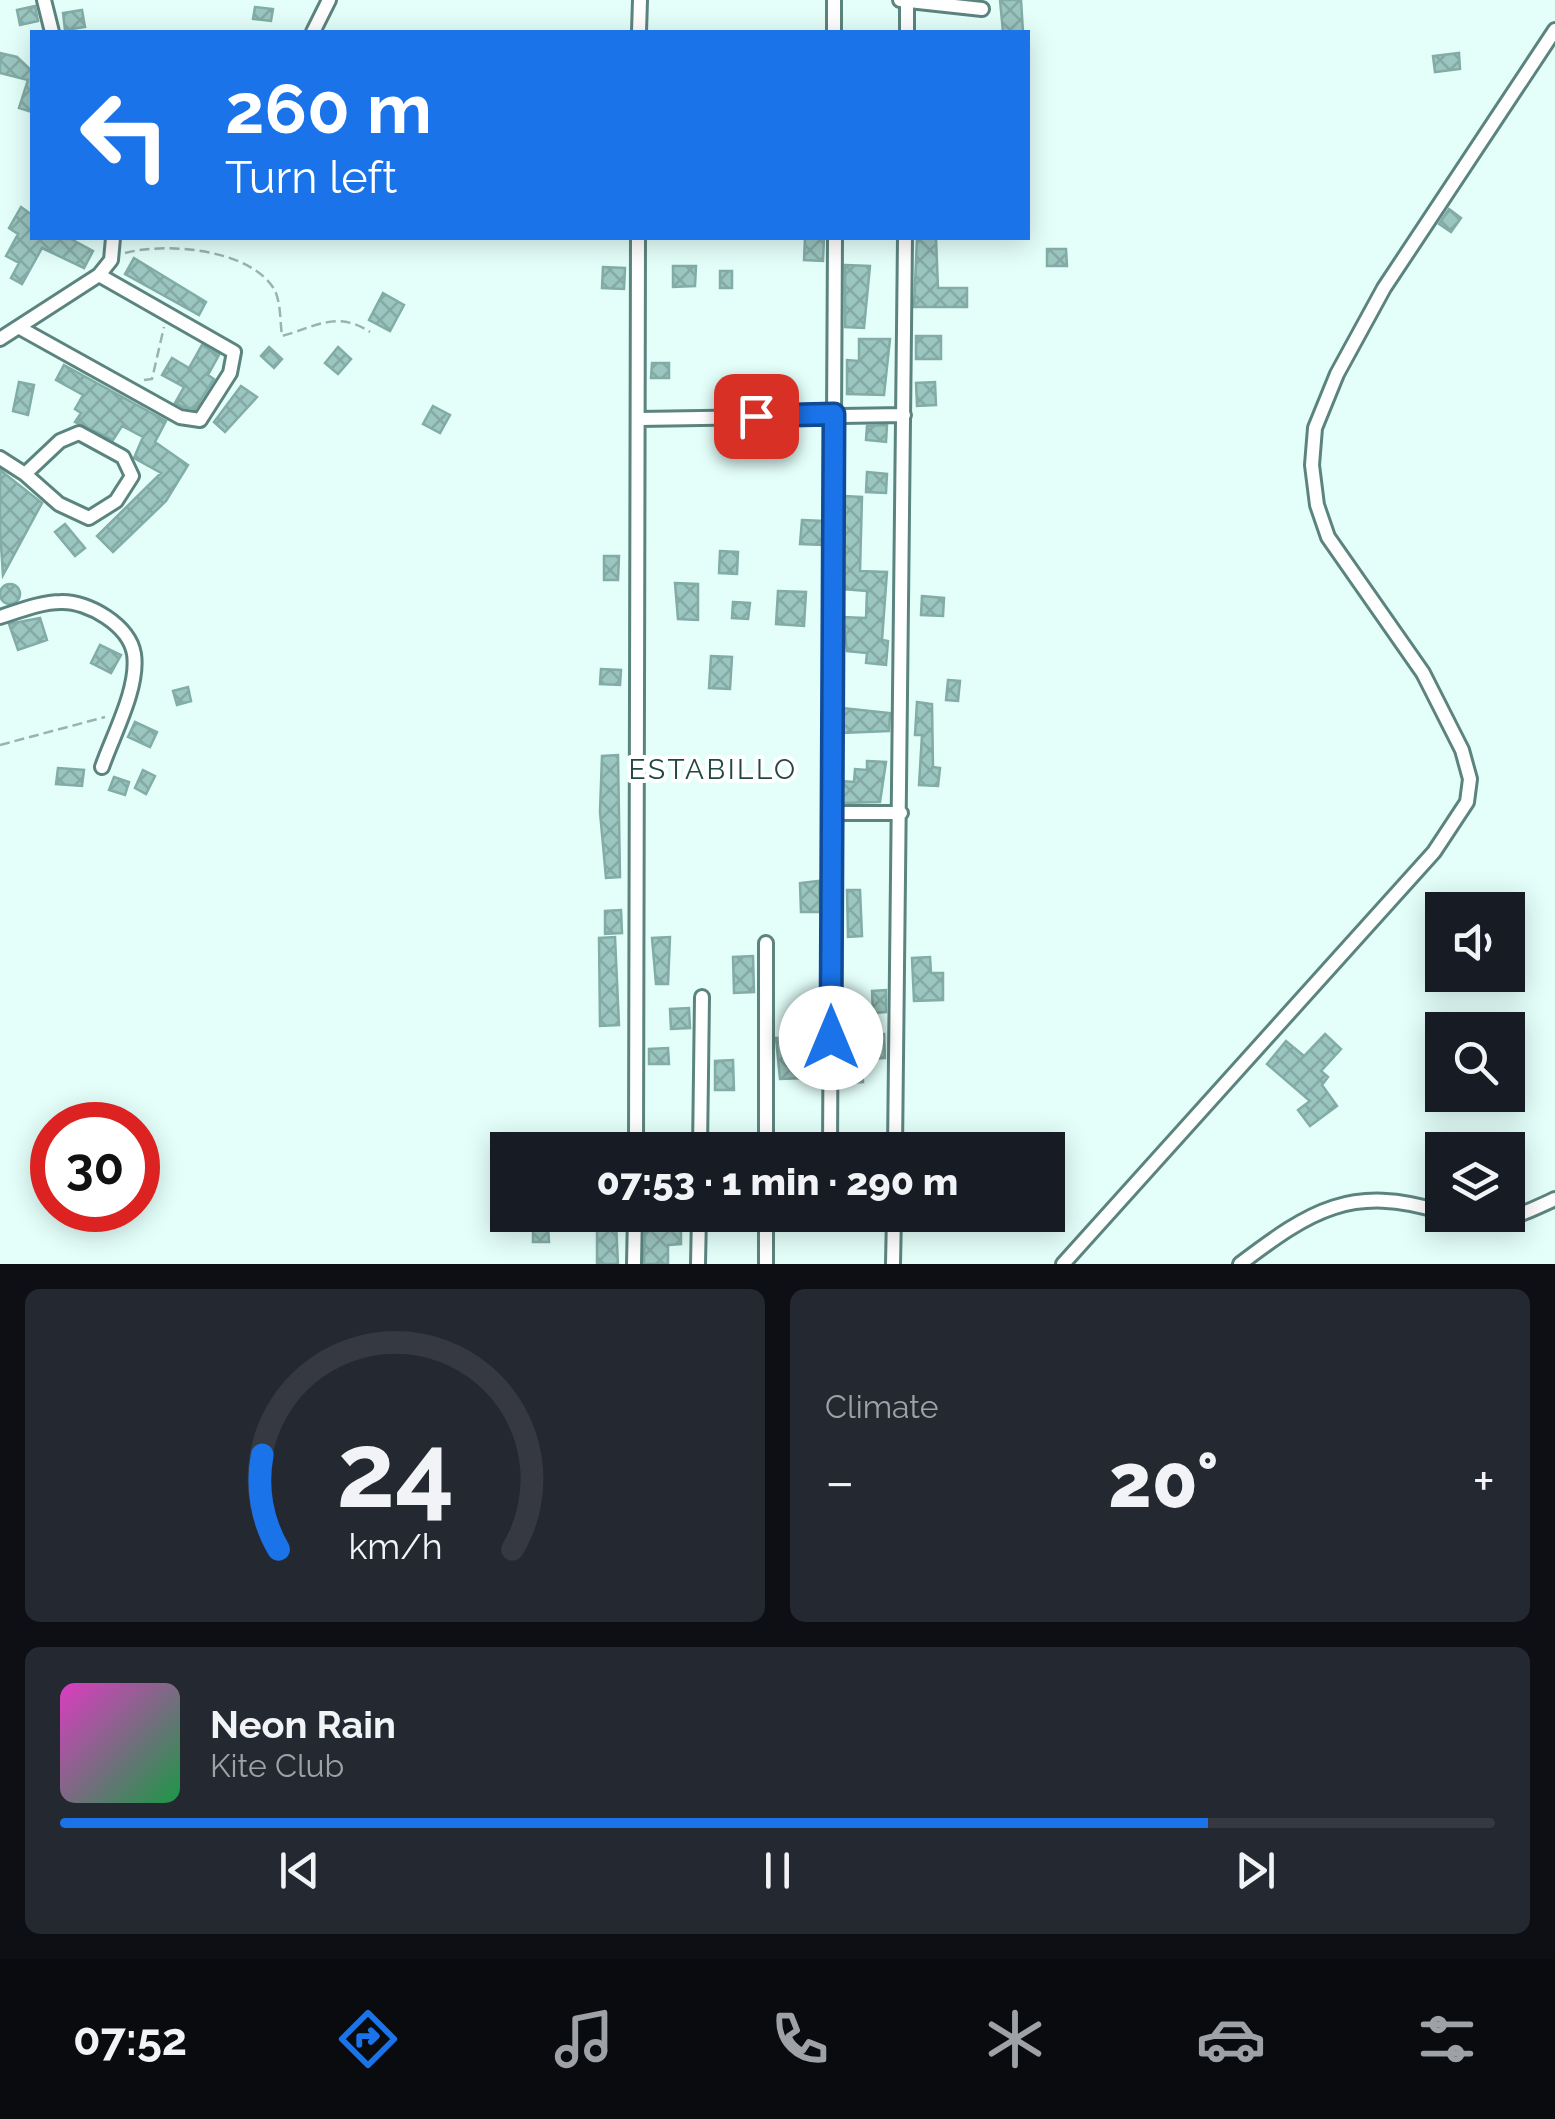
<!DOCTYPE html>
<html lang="en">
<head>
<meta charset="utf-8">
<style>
	body { margin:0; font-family:Raleway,sans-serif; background:#242831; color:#f1f3f6; height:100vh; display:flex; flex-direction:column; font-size:38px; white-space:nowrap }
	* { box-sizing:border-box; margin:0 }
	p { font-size:32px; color:#9ea1a6 }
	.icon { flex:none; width:55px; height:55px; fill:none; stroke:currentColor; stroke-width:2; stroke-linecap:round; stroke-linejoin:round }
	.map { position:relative; height:1264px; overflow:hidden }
	.drawer { display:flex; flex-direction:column; gap:25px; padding:25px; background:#0d0f14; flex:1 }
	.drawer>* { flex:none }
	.top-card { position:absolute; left:30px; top:30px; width:1000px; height:210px; border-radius:0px; box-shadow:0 5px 25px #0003; background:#1a73e8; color:#fff; overflow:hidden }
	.controls { position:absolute; left:1425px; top:892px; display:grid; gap:20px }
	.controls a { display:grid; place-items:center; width:100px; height:100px; border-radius:0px; background:#171b24; box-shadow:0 5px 25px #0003; font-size:50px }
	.speed { position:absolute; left:30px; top:1102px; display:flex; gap:20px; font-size:50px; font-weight:700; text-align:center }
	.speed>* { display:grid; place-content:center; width:130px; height:130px; border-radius:50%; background:#171b24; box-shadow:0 5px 25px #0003; line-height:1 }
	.speed .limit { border:15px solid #d22; background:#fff; color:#111 }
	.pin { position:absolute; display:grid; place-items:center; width:85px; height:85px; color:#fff; margin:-42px; border-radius:20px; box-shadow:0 5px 15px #0006 }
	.me { position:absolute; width:110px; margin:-55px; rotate:0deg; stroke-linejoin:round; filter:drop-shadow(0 0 8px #0008) }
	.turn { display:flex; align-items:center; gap:35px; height:210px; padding:0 30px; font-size:45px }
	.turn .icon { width:130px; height:130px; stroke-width:2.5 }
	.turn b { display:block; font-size:70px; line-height:85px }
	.big { font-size:75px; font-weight:800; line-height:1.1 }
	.drawer .widget { flex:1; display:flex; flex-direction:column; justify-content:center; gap:15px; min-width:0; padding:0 35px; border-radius:15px; background:#242831 }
	.drawer .dial { align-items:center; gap:0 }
	.dial svg { height:260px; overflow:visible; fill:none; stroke:#363941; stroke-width:7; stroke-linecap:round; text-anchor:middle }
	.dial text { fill:#f1f3f6; stroke:none }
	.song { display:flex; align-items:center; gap:30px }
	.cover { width:120px; height:120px; border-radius:15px; background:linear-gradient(135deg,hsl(310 70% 55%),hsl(140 70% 35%)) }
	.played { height:10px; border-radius:5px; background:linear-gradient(90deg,#1a73e8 80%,#363941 80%) }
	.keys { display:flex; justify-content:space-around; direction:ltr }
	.heat { display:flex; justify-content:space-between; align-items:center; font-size:55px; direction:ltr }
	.drawer .tiles { flex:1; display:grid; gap:25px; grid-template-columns:1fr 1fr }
	.widget:last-child { grid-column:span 2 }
	.trip { position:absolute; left:490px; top:1132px; width:575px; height:100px; border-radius:0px; background:#171b24; box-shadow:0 5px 25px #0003; font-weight:800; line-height:100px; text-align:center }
	.tab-bar { display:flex; height:160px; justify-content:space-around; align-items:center; background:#090b0e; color:#9ea1a6 }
	.tab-bar .icon { width:70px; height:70px }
	.tab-bar .current { color:#1a73e8 }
	.tab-bar b { font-size:45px; color:#f1f3f6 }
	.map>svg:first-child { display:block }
</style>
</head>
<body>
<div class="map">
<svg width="1555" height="1264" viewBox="0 0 1555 1264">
	<defs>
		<pattern id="building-cross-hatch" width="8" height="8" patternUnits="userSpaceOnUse" patternTransform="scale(2.5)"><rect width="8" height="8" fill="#9bc5bf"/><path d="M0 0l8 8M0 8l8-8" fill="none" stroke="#85a9a4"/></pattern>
	</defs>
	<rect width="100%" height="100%" fill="#e4fffa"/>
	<path fill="url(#building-cross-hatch)" stroke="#82aca6" stroke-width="2.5" d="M1000 0H1021L1023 32H1003Z
		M35 6 38 21 20 25 17 10Z
		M255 7 273 9 271 21 253 19Z
		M82 10 85 27 65 30 63 13Z
		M0 53 17 57 32 71V112L19 108 28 80 0 73Z
		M1459 53 1460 69 1435 72 1433 56Z
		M21 207 32 215V238H69L93 251 84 268 42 248 22 284 11 278 19 263 6 256 18 234 9 228Z
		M1449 209 1461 218 1451 232 1439 224Z
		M805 238H824L823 261 804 260Z
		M917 238H936L938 288H967V307H914Z
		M1047 249H1066L1067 266H1047Z
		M134 258 206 302 199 315 125 274Z
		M845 265 870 266 864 328 845 327Z
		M673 266H696L695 286 673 287Z
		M603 267 625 268 624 289 602 288Z
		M720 271H732V288H720Z
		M383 293 404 305 390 331 369 320Z
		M916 336H941V359H916Z
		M859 339H890L884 395 847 394V360L859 361Z
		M202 345 219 355 208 375 214 379 195 409 183 407 175 403 184 387 162 375 172 358 189 368Z
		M269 347 282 359 274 368 261 356Z
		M338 347 351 359 338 374 325 363Z
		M652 363H669V378H651Z
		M64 365 166 421 155 442 188 465 166 501 113 552 97 536 161 473 134 458 143 437 122 426 113 440 75 422 81 413 75 409 83 395 56 380Z
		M19 382 34 385 28 415 13 411Z
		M935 382 936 405 917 406 916 383Z
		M241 386 257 397 225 432 214 422Z
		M433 406 450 415 440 433 423 424Z
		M887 425 886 442 866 440 867 426Z
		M742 441 758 443 757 455 741 454Z
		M0 470 42 503 3 575 0 530Z
		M867 472 887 474 886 493 866 492Z
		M844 496 862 497 860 571 887 572 882 640 888 641 886 665 866 663 867 653 847 651 843 617 866 618 867 591 843 589Z
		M802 520 823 521V545L800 544Z
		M65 524 85 548 75 556 55 532Z
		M720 551 738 552 737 574 719 573Z
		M604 556H619L618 580H604Z
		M675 583 698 584V620L678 619Z
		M0 594a10 10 0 1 1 20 0a10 10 0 1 1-20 0Z
		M778 591 806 592 804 626 776 624Z
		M922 596 944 598 943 616 921 615Z
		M733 602 750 603 748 619 732 618Z
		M40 618 47 640 18 650 9 624Z
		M100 645 121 655 111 673 91 663Z
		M711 656 732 657 730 689 709 688Z
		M601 669 621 670 620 685 600 684Z
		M948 680 960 681 958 701 946 700Z
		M188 687 191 701 177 705 173 691Z
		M917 702 932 704 933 767 940 768 938 786 919 785 922 735H915Z
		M842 708 890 713 889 731 842 733Z
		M135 722 157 732 150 747 128 737Z
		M618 755 620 877 606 878 600 812 602 756Z
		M867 761 886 762 880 802 842 803V781L854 782 855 769 867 770Z
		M58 768 84 770 82 786 56 784Z
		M143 770 155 776 146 794 135 788Z
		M114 777 129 782 125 795 109 790Z
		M819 881 820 912H801L800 883Z
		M847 890H860L862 936 848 937Z
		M621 910 622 933 605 934V911Z
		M615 937 619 1025 600 1026 599 938Z
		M670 937 668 984H656L652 938Z
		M753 956 754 992 734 993 733 957Z
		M930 957 931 973H943V1000L914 1001 912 958Z
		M886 990V1012L873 1013 872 991Z
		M689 1008 690 1028 671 1029 670 1009Z
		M884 1034 885 1058 866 1059 865 1035Z
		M1325 1034 1341 1049 1321 1071 1328 1077 1322 1085 1337 1106 1310 1126 1298 1110 1310 1101 1267 1064 1286 1041 1304 1056Z
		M805 1037 806 1078 780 1079 776 1038Z
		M668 1048 669 1064H649V1049Z
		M733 1060 734 1090H715V1061Z
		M862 1060 863 1082 844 1083 843 1061Z
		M597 1222H616L618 1264H597Z
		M645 1225H681V1244L668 1245V1264H644Z
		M548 1226 549 1242H533V1227Z"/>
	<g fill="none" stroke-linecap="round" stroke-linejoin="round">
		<g stroke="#5c847f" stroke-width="18">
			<path id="street" d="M44 0 52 32
				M834 0V32
				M900 0 982 9
				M313 32 329 0
				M639 32 640 0
				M907 32V0
				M20 328 180 417 200 420 230 373 234 352 99 275
				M0 339 99 275 111 260 113 238
				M639 419 904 415
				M0 458 25 474 60 441 79 433 123 457 132 476 116 501 89 518 59 504 25 474
				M0 617C19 611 41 602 61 602 88 601 129 625 134 654 139 688 113 735 102 767
				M832 813H901
				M636 1150 638 238
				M700 1150 702 997
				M766 1150V943
				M830 1150 835 238
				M895 1150 905 238
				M1450 1215C1493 1229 1516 1217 1555 1199
				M634 1264 635 1215
				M698 1264 699 1215
				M766 1264V1215
				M893 1264 894 1215
				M1063 1264 1434 852 1467 802 1470 779 1462 750 1423 673 1328 537 1317 505 1312 465 1315 428 1337 374 1384 288 1555 30
				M1240 1264C1311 1210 1352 1184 1442 1212"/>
		</g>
		<path stroke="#9bb2ae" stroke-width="2.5" stroke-dasharray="10 5" stroke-linecap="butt" d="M125 253C166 242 250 249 274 289 281 301 280 322 282 336 315 327 337 310 370 332
			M144 380 152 379 164 327
			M0 745 105 717"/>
		<use href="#street" stroke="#fff" stroke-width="12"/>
	</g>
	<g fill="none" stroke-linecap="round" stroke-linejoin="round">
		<g stroke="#114b97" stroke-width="25">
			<path id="route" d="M756 416 834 414 831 1038"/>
		</g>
		<use href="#route" stroke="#1a73e8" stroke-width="18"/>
	</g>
	<g text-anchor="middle" stroke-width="8" stroke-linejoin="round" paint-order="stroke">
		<g font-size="28" letter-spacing="2.5" fill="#204843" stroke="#fff">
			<text x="713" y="779">ESTABILLO</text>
		</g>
	</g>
</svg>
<div class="controls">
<a><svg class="icon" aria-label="sound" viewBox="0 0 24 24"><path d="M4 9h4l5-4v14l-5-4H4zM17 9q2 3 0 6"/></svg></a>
<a><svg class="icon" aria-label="search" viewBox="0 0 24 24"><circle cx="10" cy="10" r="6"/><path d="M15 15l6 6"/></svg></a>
<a><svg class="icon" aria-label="layers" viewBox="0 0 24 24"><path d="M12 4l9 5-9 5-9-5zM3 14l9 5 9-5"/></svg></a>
</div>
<div class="speed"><div class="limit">30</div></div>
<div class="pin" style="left:756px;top:416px;background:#d93025"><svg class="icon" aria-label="arrive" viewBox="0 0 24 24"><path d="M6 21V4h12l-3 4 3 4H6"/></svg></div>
<svg class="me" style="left:831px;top:1038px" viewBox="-20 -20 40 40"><circle r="19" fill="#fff"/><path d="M0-13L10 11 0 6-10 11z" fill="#1a73e8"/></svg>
<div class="trip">07:53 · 1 min · 290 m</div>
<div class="top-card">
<div class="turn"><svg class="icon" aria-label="left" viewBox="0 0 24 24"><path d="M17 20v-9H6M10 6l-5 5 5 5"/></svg><div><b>260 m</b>Turn left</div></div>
</div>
</div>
<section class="drawer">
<div class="tiles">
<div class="widget dial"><svg viewBox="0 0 100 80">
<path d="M14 69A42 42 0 1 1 86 69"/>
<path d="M14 69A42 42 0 0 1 9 40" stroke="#1a73e8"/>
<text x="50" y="56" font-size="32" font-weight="700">24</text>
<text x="50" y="72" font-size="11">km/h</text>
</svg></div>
<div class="widget"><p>Climate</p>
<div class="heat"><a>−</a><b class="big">20°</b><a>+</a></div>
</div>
<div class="widget">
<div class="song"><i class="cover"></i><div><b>Neon Rain</b><p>Kite Club</p></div></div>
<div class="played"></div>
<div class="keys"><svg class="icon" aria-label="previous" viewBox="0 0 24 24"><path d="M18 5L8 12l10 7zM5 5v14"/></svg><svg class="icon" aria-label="pause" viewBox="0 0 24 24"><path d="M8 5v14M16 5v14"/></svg><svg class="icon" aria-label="next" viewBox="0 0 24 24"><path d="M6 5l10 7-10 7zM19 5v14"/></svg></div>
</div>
</div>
</section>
<nav class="tab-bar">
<b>07:52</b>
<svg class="icon current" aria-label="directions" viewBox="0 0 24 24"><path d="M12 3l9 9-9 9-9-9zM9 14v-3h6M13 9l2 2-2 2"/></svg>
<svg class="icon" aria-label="music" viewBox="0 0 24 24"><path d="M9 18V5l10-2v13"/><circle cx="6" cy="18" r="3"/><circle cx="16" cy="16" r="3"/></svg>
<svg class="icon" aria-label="phone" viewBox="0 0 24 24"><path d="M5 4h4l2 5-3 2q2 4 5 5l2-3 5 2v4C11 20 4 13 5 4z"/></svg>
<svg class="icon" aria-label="climate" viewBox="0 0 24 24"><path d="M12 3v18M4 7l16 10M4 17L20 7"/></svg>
<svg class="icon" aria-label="car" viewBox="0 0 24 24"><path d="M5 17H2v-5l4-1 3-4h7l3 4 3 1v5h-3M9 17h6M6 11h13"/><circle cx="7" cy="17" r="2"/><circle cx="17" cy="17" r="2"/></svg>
<svg class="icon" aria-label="filters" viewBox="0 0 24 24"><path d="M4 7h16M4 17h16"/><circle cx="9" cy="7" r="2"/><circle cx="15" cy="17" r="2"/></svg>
</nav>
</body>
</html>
